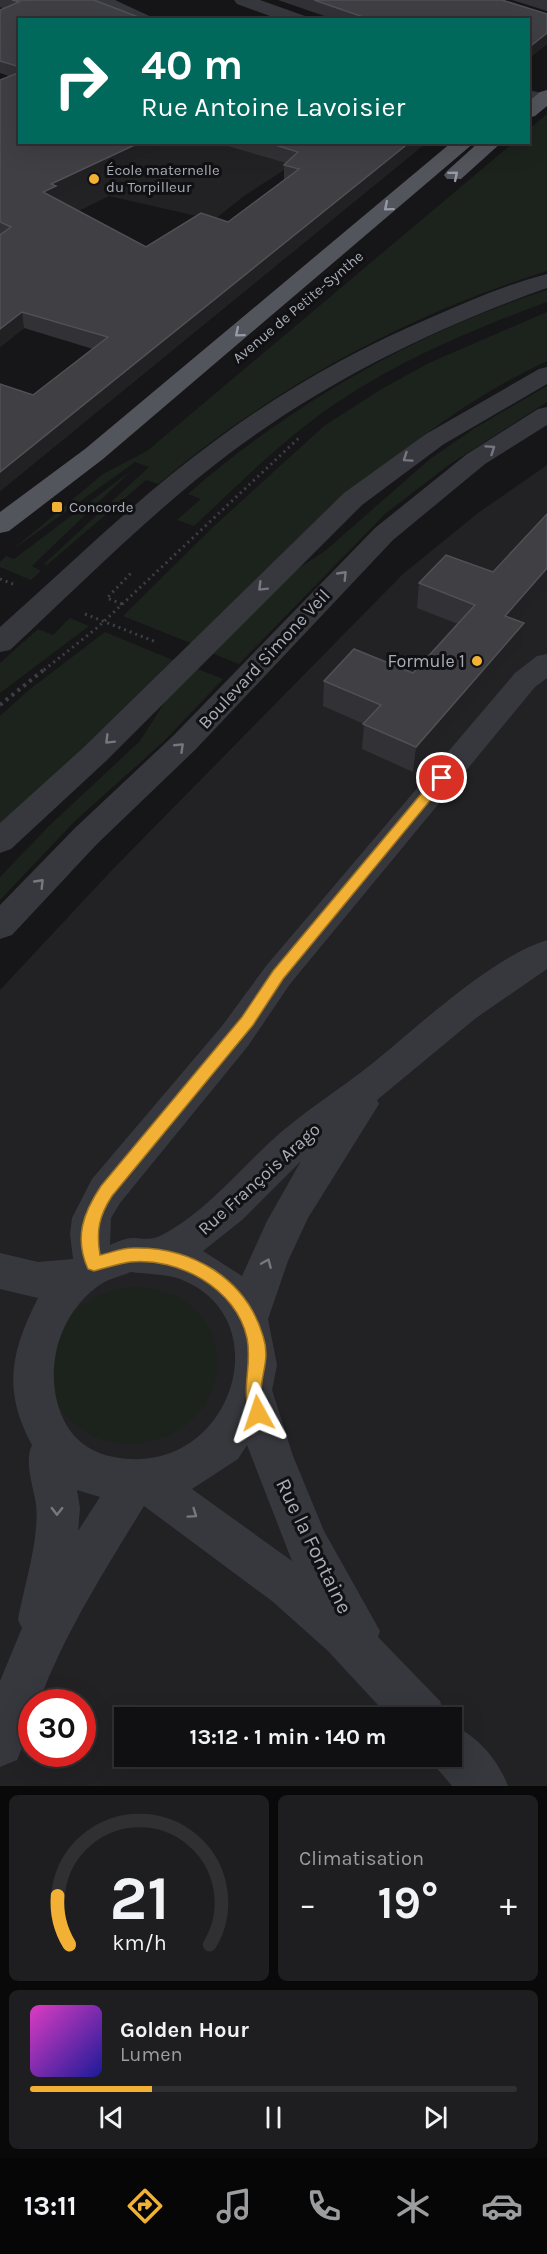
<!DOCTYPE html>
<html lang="fr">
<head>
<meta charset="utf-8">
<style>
	body { margin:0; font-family:Karla,sans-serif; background:#1e1e20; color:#f1f3f6; height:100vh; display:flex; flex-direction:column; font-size:22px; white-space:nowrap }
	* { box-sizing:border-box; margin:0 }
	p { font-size:20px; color:#9c9d9f }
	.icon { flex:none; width:33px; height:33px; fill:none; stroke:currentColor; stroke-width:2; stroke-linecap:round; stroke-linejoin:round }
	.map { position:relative; height:1786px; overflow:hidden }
	.sheet { display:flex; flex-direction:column; gap:9px; padding:9px; background:#09090a; flex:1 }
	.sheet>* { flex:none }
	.top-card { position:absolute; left:18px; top:18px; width:512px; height:126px; border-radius:0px; box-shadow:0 6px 24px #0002,0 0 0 2px #303032; background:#00695c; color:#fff; overflow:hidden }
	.speed { position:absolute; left:18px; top:1689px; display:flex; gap:12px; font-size:30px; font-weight:700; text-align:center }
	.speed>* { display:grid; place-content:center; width:78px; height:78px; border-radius:50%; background:#101012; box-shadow:0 6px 24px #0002,0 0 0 2px #303032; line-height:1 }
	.speed .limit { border:9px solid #d22; background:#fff; color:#111 }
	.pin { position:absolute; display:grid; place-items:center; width:51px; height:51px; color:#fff; margin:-26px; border:3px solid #fff; border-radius:50%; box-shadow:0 2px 6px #0007 }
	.me { position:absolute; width:66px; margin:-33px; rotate:355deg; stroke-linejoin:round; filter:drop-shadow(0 0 4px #0008) }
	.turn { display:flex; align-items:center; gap:21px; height:126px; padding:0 24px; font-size:27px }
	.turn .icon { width:78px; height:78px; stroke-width:2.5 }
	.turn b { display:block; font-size:42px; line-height:51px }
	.big { font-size:45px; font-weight:700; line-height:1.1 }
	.sheet .card { flex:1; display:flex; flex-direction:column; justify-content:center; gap:9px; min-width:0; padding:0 21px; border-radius:9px; background:#1e1e20 }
	.sheet .dial { align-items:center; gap:0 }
	.dial svg { height:156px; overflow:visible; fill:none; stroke:#303032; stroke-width:7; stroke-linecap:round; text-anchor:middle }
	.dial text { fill:#f1f3f6; stroke:none }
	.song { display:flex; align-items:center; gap:18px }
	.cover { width:72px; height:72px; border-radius:9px; background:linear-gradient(135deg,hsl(310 70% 55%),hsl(240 70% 35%)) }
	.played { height:6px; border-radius:3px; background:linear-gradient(90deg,#f2b134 25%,#303032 25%) }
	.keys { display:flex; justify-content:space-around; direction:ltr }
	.heat { display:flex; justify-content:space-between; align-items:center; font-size:33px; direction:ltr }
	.sheet .tiles { flex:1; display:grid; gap:9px; grid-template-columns:1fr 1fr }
	.card:last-child { grid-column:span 2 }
	.trip { position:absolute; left:114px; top:1707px; width:348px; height:60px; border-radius:0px; background:#101012; box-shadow:0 6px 24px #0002,0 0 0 2px #303032; font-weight:700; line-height:60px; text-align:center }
	.tab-bar { display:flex; height:96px; justify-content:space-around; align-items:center; background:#060607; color:#9c9d9f }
	.tab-bar .icon { width:42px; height:42px }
	.tab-bar .current { color:#f2b134 }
	.tab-bar b { font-size:27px; color:#f1f3f6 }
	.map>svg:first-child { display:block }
</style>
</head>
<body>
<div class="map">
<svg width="547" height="1786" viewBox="0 0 547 1786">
	<rect width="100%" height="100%" fill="#161618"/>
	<path fill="#222225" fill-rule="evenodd" d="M20 142H288L315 150 244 196 214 220 109 196 16 242Z
		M547 465V1786H0V990L113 869 403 574 478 513ZM32 1702H82V1754H32ZM124 1718H452V1756H124Z"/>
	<path fill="#1c231d" d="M547 114V271C404 316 273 388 158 484L146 480 47 565 44 564 149 467 135 462 11 551 103 474 147 451 513 143 528 142V130Z
		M547 290V302C466 332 383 367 314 419 271 451 233 490 194 526L177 520 201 499 188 494C291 404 417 332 547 290Z
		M547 312V361C408 426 303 540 193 644L123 616 211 529 324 426 380 390 429 363Z
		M547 386V402L450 464 385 514 239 664 209 652 288 575 325 551 430 459 475 428Z
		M132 470 32 566 41 571 31 580 0 567V562L6 556 14 559Z
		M70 618 89 626 0 693V663L38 629 53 635Z
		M105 632 175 661 0 829V716L29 690Z
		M195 668 223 679 163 742 75 821 0 900V877L49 826 140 741 168 697Z
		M131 1287C242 1286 246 1425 143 1443 120 1446 97 1441 79 1428 62 1415 47 1392 48 1369 49 1361 55 1351 57 1344 62 1332 64 1321 74 1312 91 1297 109 1290 131 1287Z"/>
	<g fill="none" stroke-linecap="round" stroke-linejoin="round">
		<path stroke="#3d3f44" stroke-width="3" stroke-dasharray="2 4" stroke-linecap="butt" d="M0 579 13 584
			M122 604 107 598 133 571
			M85 614 156 642
			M44 670 98 627 301 436"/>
		<path stroke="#3d3f44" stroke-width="4" stroke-dasharray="3 4.5" stroke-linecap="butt" d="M0 705 46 668"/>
		<path fill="#37383d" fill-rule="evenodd" d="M91 0H115L158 20H132L94 4Z
			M234 0H260L305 16 308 20H281L237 4Z
			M528 90 547 94V104L528 102Z
			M547 274V288C434 328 326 381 230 453 152 512 82 583 10 650L0 652V627C70 565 137 498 212 443 280 392 354 350 432 317 469 301 508 284 547 274Z
			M547 367V384L444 444 362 505 106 761 11 849 0 853V823L84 747 344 493 426 434 539 369Z
			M547 407V425L485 464 393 540 196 749 97 844 12 935 0 939V905L75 828 174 735 375 528 467 454 538 409Z
			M547 654V678L535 687 290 984 248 1046 120 1203 111 1218 110 1245C117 1242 125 1238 132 1238 144 1238 151 1241 162 1235 204 1213 235 1175 269 1143 301 1113 339 1090 373 1063 421 1024 490 958 547 940V969L476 1018 377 1100 379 1104 308 1218 288 1261 268 1319 277 1365 272 1390 293 1456 324 1531 380 1631 378 1637 440 1701 446 1718H390L328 1651 272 1601 144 1506C105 1570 65 1632 39 1702H32V1723L17 1760 0 1767V1681L22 1628 18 1620C24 1586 40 1537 36 1504 33 1485 24 1462 32 1445 2 1390 11 1351 38 1298L0 1289V1253L38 1262 73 1259 70 1234 72 1218 92 1179 222 1026 266 966 515 673 537 656ZM301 1161 267 1221 242 1276 203 1251 242 1220ZM131 1272C146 1274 166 1274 180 1279 284 1319 229 1480 114 1457 95 1454 77 1443 67 1426 40 1379 56 1314 101 1284 109 1279 121 1276 131 1272ZM247 1445 292 1561 192 1489 238 1459ZM77 1490 100 1497 78 1531 80 1508Z
			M452 1725C478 1736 498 1760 508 1786H452L435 1766 431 1756H452Z"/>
		<path fill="#53555c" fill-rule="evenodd" d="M547 90V106L535 116 528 118V102L540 92Z
			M452 142H475L103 459 9 531 0 533V512L85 449Z
			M479 142H502L461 179H447L444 175 447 171Z"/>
	</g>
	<path fill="#323236" d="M0 0H94L20 20V142L170 144 57 197V200L146 247 228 222 284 180V165L286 163 214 142H427L0 491V384L33 395 93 349 24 328 0 347V80L9 76 0 73V10L4 9 0 7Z
		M278 0H502L547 14V44L528 59V20H336Z
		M512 0H547V11Z
		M547 514V588L518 621 520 648 413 772 362 749 364 724 323 706 324 681 413 673 458 624 417 608 419 583 493 572Z"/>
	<path fill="#212124" d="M547 33V44L528 59V48Z
		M141 142H170V144L57 197V201L43 192 51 184Z
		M410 142H427L0 491V472Z
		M22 312 24 328 0 347V329Z
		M547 568V588L501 641 505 616Z
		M524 623 520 648 413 772 416 747Z"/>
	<path fill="#3f3f44" stroke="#4f5156" stroke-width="1.5" d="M12 0H94L146 20H20V67L0 61V10L19 2Z
		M314 0H502L547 14V33L528 48V20H372Z
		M20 72V142H141L51 184 56 186 43 192 146 247 201 213 228 222 299 169 284 165 298 152 266 142H410L0 472V384L33 395 108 337 22 312 0 329V235L11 227 0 222V80Z
		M547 514V568L505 616 524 623 416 747 363 724 381 705 324 681 354 649 413 673 475 605 419 583 446 555 493 572Z"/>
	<defs><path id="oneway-chevron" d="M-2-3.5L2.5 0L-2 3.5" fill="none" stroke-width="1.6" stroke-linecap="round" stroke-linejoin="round" transform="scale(1.5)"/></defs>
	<g stroke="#979ba6">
		<use href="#oneway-chevron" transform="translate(454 175) rotate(-40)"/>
		<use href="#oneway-chevron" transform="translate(388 207) rotate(140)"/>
		<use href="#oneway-chevron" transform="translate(239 333) rotate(140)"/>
	</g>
	<g stroke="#757881">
		<use href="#oneway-chevron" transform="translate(491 449) rotate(-34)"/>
		<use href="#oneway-chevron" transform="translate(407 458) rotate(146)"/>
		<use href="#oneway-chevron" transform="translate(343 575) rotate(-46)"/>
		<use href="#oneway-chevron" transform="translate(262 587) rotate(135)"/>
		<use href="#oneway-chevron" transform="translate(109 740) rotate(135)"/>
		<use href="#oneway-chevron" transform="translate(180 747) rotate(-44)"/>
		<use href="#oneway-chevron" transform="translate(40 883) rotate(-46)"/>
		<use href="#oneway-chevron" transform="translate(267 1263) rotate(-67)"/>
		<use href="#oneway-chevron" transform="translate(57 1511) rotate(91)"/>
		<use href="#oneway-chevron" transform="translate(193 1514) rotate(35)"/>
	</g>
	<path fill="#f2b134" stroke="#9d7322" stroke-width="1.5" d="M442 773 446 775V781L283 979 253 1025 112 1196C99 1216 96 1231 100 1255 110 1253 122 1248 132 1248 191 1246 246 1278 263 1336 271 1360 260 1375 261 1395 262 1401 265 1407 267 1413L264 1419 258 1421 252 1419C239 1390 253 1367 247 1338 236 1288 178 1257 130 1262 118 1264 105 1268 94 1271L88 1269C74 1238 83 1213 101 1186L242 1017 273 971 437 775Z"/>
	<g fill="#f2b134" stroke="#111113" stroke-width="2">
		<circle cx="94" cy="179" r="6"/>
		<rect x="51" y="501" width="12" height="12" rx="3"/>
		<circle cx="477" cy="661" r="6"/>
	</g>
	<g text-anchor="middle" stroke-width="6" stroke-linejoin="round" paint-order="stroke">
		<g font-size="15" fill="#a8adb8" stroke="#111113" text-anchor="start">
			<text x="106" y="175">École maternelle<tspan x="106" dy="17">du Torpilleur</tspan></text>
			<text x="69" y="512">Concorde</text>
		</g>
		<g font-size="15" fill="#a8adb8" stroke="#111113">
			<text transform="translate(298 307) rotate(-40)" y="5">Avenue de Petite-Synthe</text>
		</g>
		<g font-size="18" fill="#a8adb8" stroke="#111113">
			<text transform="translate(264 659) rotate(-47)" y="6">Boulevard Simone Veil</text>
			<text transform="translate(259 1179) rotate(-42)" y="6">Rue François Arago</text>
		</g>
		<g font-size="18" fill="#a8adb8" stroke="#111113" text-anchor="end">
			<text x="465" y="667">Formule 1</text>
		</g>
		<g font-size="21" fill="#a8adb8" stroke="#111113">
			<text transform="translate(314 1546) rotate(64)" y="7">Rue la Fontaine</text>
		</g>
	</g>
</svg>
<div class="speed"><div class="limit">30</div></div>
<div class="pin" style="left:442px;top:778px;background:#d93025"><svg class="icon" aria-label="arrive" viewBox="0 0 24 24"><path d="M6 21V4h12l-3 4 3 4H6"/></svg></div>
<svg class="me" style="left:258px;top:1413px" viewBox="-20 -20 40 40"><path d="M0-17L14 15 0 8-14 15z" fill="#f2b134" stroke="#fff" stroke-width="4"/></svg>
<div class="trip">13:12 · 1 min · 140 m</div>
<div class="top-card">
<div class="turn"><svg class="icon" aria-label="right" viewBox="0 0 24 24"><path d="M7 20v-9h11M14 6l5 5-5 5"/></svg><div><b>40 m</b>Rue Antoine Lavoisier</div></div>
</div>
</div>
<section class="sheet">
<div class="tiles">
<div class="card dial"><svg viewBox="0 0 100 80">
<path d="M14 69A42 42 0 1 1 86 69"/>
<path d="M14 69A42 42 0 0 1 8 44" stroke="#f2b134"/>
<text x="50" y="56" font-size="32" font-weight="700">21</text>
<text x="50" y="72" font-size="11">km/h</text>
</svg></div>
<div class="card"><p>Climatisation</p>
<div class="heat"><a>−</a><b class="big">19°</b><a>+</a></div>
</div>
<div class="card">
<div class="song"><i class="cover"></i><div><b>Golden Hour</b><p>Lumen</p></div></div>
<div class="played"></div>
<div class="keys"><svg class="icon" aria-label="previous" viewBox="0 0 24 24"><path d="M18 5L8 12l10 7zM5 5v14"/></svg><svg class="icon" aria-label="pause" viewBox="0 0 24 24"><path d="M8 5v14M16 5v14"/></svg><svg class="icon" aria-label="next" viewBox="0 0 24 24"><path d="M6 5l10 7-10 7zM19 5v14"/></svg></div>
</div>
</div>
</section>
<nav class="tab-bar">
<b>13:11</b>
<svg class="icon current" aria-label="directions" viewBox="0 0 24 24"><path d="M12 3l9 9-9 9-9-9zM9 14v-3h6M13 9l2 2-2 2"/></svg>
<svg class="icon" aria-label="music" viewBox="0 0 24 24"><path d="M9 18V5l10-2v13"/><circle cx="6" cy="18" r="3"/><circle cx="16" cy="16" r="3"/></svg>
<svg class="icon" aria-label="phone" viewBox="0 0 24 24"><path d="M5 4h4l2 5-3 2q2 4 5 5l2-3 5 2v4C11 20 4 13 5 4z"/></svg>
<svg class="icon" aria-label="climate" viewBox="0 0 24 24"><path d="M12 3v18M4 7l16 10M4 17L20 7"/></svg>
<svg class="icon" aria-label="car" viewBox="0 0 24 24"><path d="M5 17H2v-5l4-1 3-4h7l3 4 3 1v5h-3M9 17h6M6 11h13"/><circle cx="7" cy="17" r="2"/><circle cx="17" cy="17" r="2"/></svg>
</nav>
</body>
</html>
